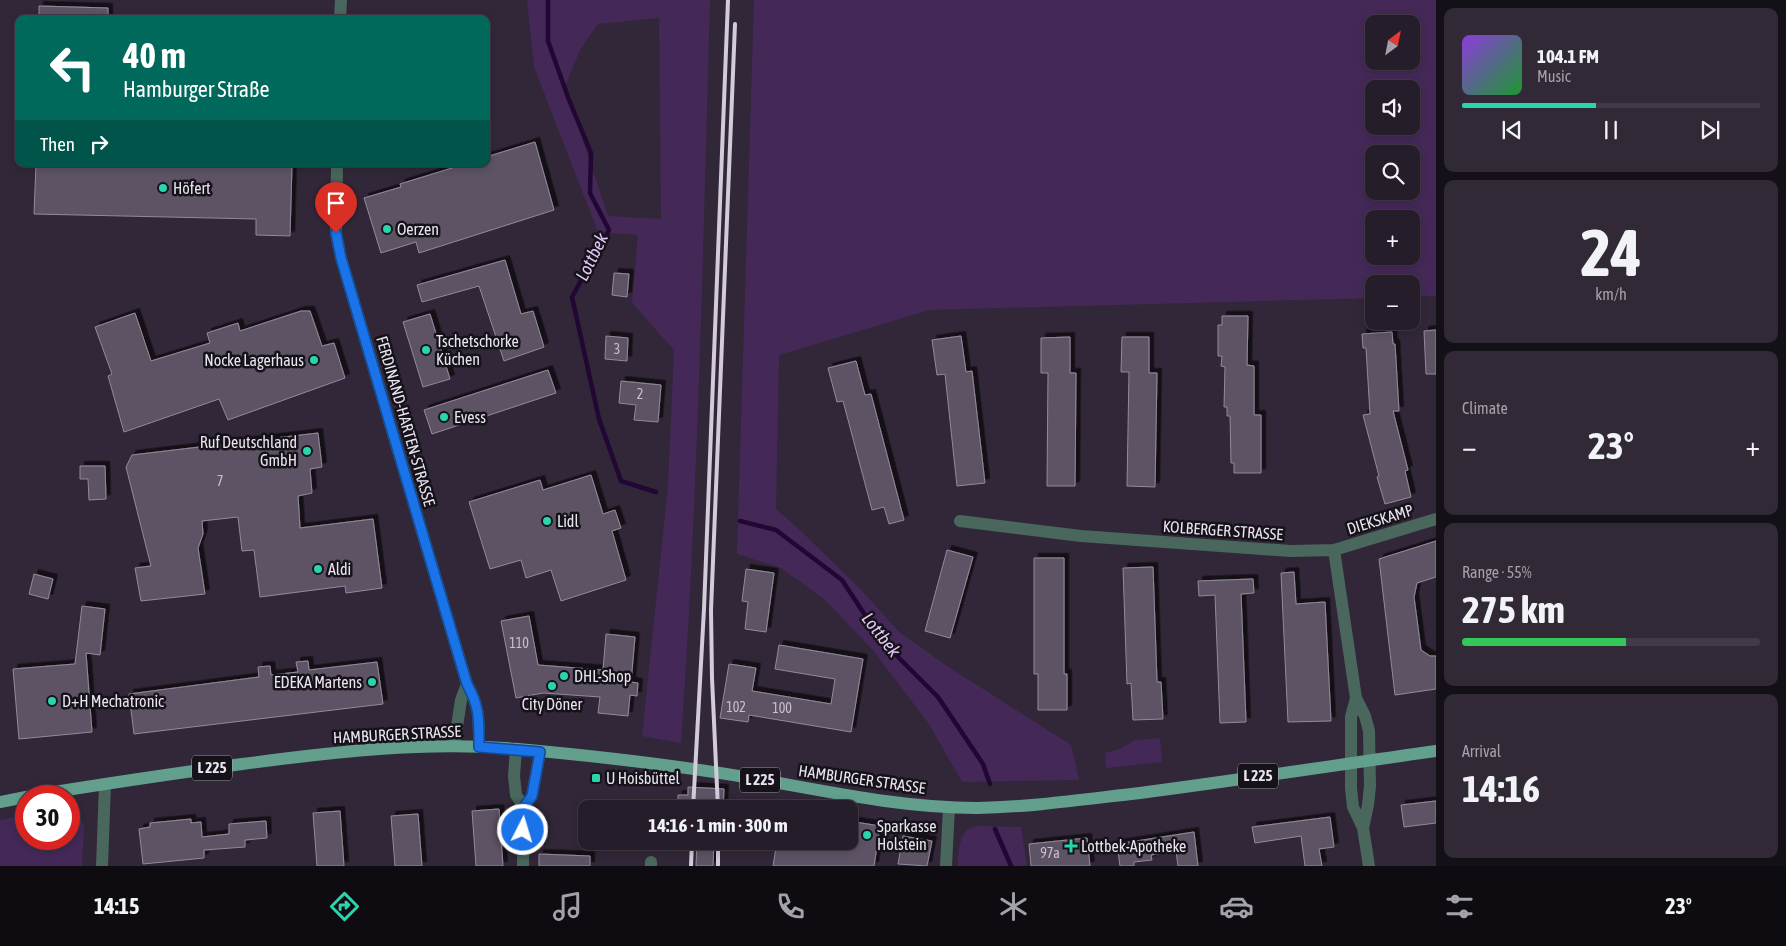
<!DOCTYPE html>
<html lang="en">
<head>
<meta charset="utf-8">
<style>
	body { margin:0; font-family:"Asap Condensed",sans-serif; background:#312a36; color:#f1f3f6; height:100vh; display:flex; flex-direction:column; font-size:19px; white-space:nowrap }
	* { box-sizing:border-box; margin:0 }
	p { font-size:16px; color:#a3a2a8 }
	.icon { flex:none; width:28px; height:28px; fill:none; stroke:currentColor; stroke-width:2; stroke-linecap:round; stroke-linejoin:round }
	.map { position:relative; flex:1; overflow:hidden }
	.panel { display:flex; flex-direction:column; gap:8px; padding:8px; background:#141017; width:350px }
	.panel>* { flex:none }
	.guide { position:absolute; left:15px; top:15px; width:475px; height:152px; border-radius:10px; box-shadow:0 2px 8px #0003,0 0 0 1px #423b47; background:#00695c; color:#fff; overflow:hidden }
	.needle { width:32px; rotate:32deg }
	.fabs { position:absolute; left:1365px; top:15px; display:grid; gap:10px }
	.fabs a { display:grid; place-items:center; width:55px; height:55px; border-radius:10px; background:#251d2a; box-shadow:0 2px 8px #0003,0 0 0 1px #423b47; font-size:25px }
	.speed { position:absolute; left:15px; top:785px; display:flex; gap:10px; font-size:25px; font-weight:700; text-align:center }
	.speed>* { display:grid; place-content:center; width:65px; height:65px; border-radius:50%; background:#251d2a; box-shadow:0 2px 8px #0003,0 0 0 1px #423b47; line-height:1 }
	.speed .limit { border:8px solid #d22; background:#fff; color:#111 }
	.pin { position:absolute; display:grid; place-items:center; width:42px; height:42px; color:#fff; margin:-51px -21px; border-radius:50% 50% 50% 0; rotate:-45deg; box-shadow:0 0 5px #0007 }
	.pin .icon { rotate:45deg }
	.me { position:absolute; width:55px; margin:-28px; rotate:5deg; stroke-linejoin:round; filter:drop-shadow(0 0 4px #0008) }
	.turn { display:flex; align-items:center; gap:18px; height:105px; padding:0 25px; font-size:22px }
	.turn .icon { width:65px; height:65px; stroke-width:2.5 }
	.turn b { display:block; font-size:35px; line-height:42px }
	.then { display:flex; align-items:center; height:48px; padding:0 25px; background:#0003; gap:10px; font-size:19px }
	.big { font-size:38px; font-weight:700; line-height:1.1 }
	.panel .tile { flex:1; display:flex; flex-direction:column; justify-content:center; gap:8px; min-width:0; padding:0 18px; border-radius:10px; background:#312a36 }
	.panel .dial { align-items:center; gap:0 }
	.dial b { font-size:65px; line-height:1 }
	.song { display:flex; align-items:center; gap:15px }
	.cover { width:60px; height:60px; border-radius:8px; background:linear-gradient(135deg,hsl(270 70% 55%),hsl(130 70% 35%)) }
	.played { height:5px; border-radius:2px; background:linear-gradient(90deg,#29d5ac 45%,#423b47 45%) }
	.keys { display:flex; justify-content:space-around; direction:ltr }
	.heat { display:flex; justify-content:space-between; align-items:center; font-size:28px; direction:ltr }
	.charge { height:8px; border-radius:4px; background:linear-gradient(90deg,#34c759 55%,#423b47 0) }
	.trip { position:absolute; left:578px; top:800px; width:280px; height:50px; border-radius:10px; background:#251d2a; box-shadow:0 2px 8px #0003,0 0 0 1px #423b47; font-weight:700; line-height:50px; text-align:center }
	.tab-bar { display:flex; height:80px; justify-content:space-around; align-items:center; background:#0f0c11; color:#a3a2a8 }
	.tab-bar .icon { width:35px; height:35px }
	.tab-bar .selected { color:#29d5ac }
	.tab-bar b { font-size:22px; color:#f1f3f6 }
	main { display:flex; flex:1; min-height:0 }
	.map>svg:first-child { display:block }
</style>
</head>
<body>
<main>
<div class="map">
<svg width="1436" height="866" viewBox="0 0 1436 866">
	<defs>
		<filter id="shadow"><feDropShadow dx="4.5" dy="-4.5" stdDeviation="0" flood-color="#0009"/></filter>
	</defs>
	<rect width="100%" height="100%" fill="#312738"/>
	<path fill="#442958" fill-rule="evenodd" d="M527 0H710C703 248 698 496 681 743L642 736 668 486 674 350 632 303 638 235 598 232 534 67ZM659 18 661 219 608 216 565 87 580 50 598 24Z
		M754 0H1436V296L1411 297V284H1374V298L929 310 779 355 776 509 802 532 863 592 898 631 947 666 1071 745 1079 780 962 782 929 724 872 649 823 598 781 568 737 554ZM1374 24H1411V61H1374ZM1374 89H1411V126H1374ZM1374 154H1411V191H1374ZM1374 219H1411V256H1374Z
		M1160 738 1162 762 1106 768 1105 753 1119 749 1136 740Z
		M69 811H75L84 825 82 866H0V820L26 815V839H69Z
		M978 826 1021 827 1027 866H958C959 851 958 828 978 826Z"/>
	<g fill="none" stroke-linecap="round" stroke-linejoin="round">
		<path stroke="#220633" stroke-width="4.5" d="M548 0V41L569 100 591 153 590 193 609 230 572 297 599 419 621 481 656 492
			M740 521 776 530 842 580 882 641 938 697 983 764 990 784
			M995 829 1011 866"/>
	</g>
	<path fill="#5d5265" stroke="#94899d" filter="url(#shadow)" d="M39 6 108 8V19H39Z
		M535 142 554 210 419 253 416 242 381 253 364 198 401 187 400 184 465 164H486V157Z
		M36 164H292L290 236 256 235V219L34 214Z
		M505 260 521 314 533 311 544 347 504 361 479 286 422 302 417 285Z
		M614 273 629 274 627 297 612 295Z
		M301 311H310L322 346 334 343 345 378 228 420 219 399 124 432 108 376 112 374 95 327 135 313 151 361 210 343 207 333 238 323 240 331Z
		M430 314 450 379 423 387 403 322Z
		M1222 316H1248L1247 365 1254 366V415H1261V473H1234V463H1231L1230 416H1227V407H1224L1225 367 1221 366 1222 356H1218V325H1222Z
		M1436 330V374H1426L1424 331Z
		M1392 332 1393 344H1395L1399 411H1393L1408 470 1405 471 1411 497 1385 504 1377 477 1379 476 1363 415 1370 414 1366 348H1363L1362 334Z
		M606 336 628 338 627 361 605 359Z
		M961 336 966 372 972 371 985 483 957 486 945 374 937 375 932 340Z
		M1070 337V373H1076L1075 486H1047L1048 373H1041V338Z
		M1122 337H1149V373H1157L1155 487 1127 486 1129 372H1121Z
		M856 361 865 395 871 394 904 520 889 524 884 507 872 510 843 401 837 402 828 368Z
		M548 370 556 393 432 434 424 410Z
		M621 381 661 385 658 422 634 420 636 405 619 403Z
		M318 433 322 467 310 469 312 493 298 496 300 528 373 519 382 588 346 593 345 586 260 597 254 550 242 551 238 517 202 521 203 534 198 548 205 594 141 601 135 568 151 566 126 467 132 455Z
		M80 466H105L106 499 89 500 88 479H80Z
		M591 475 603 514 615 510 621 528 612 531 626 580 561 601 551 570 526 578 521 560 490 569 469 502 540 480 543 490Z
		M1436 541V577L1417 583 1414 597 1421 650 1430 656H1436V689L1395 695 1379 559Z
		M947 550 973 557 950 638 925 631Z
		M1034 558H1064V674H1067V710H1038V674H1034Z
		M1153 567 1157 682H1161L1163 719 1133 720 1131 683 1127 684 1123 568Z
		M746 569 774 573 766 632 745 629 748 602 742 601Z
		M1294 572 1296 604 1325 602 1331 721 1288 722 1281 573Z
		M34 574 53 579 48 599 29 594Z
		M1253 579 1254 593 1241 594 1246 722 1220 723 1215 595 1199 596 1198 581Z
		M82 606 105 609 100 655 86 653 92 732 19 739 13 669 75 664Z
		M529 616 538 665 603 670 606 634 635 637 631 682 638 683 637 696 630 695 628 716 598 713 600 697 543 693 516 698 501 621Z
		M779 645 863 659 851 732 749 715 748 722 720 718 729 664 756 668 752 691 831 704 835 679 775 669Z
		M308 661 309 670 377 662 383 704 134 734 129 694 259 677 258 667 270 666 271 675 298 672 296 662Z
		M688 787 724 789 723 809H678V795H688Z
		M1436 801V823L1404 827 1401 805Z
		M499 809 503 866H476L472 811Z
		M340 811 344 866H317L313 813Z
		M418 814 422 866H395L391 816Z
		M1330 817 1334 847 1319 849 1322 866H1305L1301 836 1255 843 1252 827Z
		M191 819V823L201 822 202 837 229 834V824L266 821 267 838 245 840V847L204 850V858L143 864 139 829 150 827V823Z
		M849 821 880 826 874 866H773L777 841H849Z
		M1194 832 1198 866H1178L1176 851 1151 855 1152 860 1134 862V866H1120L1117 844Z
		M903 836 932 841 927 866 898 864Z
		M1087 838 1090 866H1031L1029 844Z
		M697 841H714L713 866H696Z
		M539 854 590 856V866H539Z"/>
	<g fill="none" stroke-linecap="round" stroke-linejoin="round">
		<path stroke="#49675d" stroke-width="12" d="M340 19 341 0
			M337 164 336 233 341 258 467 684C480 707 479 721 479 747
			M960 521 1081 536 1291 551 1334 550 1436 519
			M1334 550 1356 698 1365 716 1369 731 1370 786 1368 805 1363 828
			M1356 698 1351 717V788L1353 807 1363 828 1369 866
			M454 746 461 700 467 684
			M516 749 514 776 516 795 524 807 523 866
			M524 807 532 796 540 752
			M102 866 105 784
			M651 866V862
			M946 866 949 807"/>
		<path stroke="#62a08d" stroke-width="12" d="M30 796C101 784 171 774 242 764 333 752 425 741 518 749 596 756 674 765 751 778 826 791 901 808 977 808 1032 807 1086 799 1140 793 1239 780 1337 765 1436 751
			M0 802 26 797"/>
		<path stroke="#d1ccd7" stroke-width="4" d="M693 809 704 609 728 0
			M718 809 712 678 711 610 735 24
			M691 866 692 841
			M718 866V841"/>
	</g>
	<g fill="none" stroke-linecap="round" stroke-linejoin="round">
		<g stroke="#114b97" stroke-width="12">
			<path id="route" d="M336 233 341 258 467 684C480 707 479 721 479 747L540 752 532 796 524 807 523 830"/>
		</g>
		<use href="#route" stroke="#1a73e8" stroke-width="9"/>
	</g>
	<g fill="#29d5ac" stroke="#16121a" stroke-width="2">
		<circle cx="163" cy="188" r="5"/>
		<circle cx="387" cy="229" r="5"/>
		<circle cx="426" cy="350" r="5"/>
		<circle cx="314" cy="360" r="5"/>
		<circle cx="444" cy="417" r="5"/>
		<circle cx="307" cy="451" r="5"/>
		<circle cx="547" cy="521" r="5"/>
		<circle cx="318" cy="569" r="5"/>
		<circle cx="564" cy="676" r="5"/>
		<circle cx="372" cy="682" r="5"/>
		<circle cx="552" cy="686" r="5"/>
		<circle cx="52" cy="701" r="5"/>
		<rect x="591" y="773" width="10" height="10" rx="2.5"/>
		<circle cx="867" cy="835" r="5"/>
		<path d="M1068.5 838.5h5v5h5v5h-5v5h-5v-5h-5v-5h5z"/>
	</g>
	<g text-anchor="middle" stroke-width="5" stroke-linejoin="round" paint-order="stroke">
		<g font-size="14" fill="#c6c0cc">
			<text x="617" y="354">3</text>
			<text x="640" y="399">2</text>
			<text x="220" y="486">7</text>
			<text x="519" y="648">110</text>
			<text x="736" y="712">102</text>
			<text x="782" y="713">100</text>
			<text x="1050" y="858">97a</text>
		</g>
		<g fill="#16121a" stroke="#aaa5af" stroke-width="1">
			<rect x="192" y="755.5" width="40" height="25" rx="4"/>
			<rect x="1238" y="763.5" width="40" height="25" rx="4"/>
			<rect x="740" y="767.5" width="40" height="25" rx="4"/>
		</g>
		<g font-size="15" font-weight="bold" fill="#e9e4ef">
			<text x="212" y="773">L 225</text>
			<text x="1258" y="781">L 225</text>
			<text x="760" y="785">L 225</text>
		</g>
		<g font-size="16" fill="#e9e4ef" stroke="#16121a" text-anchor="start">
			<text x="173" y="194">Höfert</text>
			<text x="397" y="235">Oerzen</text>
			<text x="436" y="347">Tschetschorke<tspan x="436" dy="18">Küchen</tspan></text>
			<text x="304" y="366" text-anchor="end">Nocke Lagerhaus</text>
			<text x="454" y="423">Evess</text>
			<text x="297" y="448" text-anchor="end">Ruf Deutschland<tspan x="297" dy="18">GmbH</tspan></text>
			<text x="557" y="527">Lidl</text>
			<text x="328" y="575">Aldi</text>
			<text x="574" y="682">DHL-Shop</text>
			<text x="362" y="688" text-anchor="end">EDEKA Martens</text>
			<text x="62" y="707">D+H Mechatronic</text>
			<text x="552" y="710" text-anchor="middle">City Döner</text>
			<text x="606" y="784">U Hoisbüttel</text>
			<text x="877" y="832">Sparkasse<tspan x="877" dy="18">Holstein</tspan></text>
			<text x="1081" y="852">Lottbek-Apotheke</text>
		</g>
		<g font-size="16" fill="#e9e4ef" stroke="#16121a">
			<text transform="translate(406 421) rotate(74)" y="6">FERDINAND-HARTEN-STRASSE</text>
			<text transform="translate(1380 519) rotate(-17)" y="6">DIEKSKAMP</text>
			<text transform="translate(1223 530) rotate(4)" y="6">KOLBERGER STRASSE</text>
			<text transform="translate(397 734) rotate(-3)" y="6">HAMBURGER STRASSE</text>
			<text transform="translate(862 779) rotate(8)" y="6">HAMBURGER STRASSE</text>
		</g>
		<g font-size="18" font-style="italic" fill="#e1c8f6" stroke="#16121a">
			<text transform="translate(592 257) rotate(-64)" y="6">Lottbek</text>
			<text transform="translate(881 635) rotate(52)" y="6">Lottbek</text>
		</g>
	</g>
</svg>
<div class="fabs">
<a><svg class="needle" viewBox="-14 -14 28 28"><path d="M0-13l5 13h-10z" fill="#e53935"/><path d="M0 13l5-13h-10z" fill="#a3a2a8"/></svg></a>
<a><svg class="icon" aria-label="sound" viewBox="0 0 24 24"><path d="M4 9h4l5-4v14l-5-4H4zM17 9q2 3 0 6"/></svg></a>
<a><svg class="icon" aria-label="search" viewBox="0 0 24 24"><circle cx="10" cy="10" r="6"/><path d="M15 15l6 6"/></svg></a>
<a>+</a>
<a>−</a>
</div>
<div class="speed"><div class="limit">30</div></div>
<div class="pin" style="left:336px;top:233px;background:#d93025"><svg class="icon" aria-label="arrive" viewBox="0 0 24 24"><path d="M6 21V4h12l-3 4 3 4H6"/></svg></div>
<svg class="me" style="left:523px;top:830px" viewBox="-20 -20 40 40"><circle r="17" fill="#1a73e8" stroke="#fff" stroke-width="3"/><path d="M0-11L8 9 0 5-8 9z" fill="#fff"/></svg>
<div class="trip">14:16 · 1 min · 300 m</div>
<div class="guide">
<div class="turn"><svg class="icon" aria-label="left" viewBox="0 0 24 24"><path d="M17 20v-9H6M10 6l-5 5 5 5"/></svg><div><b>40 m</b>Hamburger Straße</div></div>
<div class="then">Then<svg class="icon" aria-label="right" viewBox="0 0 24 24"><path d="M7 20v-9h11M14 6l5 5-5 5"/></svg></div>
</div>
</div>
<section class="panel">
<div class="tile">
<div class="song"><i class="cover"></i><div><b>104.1 FM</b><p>Music</p></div></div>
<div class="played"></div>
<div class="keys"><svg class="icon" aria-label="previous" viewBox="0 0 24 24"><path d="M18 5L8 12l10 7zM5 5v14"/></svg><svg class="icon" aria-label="pause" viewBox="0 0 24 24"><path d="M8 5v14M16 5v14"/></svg><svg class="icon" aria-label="next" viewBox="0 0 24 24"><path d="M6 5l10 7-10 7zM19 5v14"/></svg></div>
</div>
<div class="tile dial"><b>24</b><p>km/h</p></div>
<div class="tile"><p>Climate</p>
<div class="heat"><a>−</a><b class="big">23°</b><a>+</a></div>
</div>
<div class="tile"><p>Range · 55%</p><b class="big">275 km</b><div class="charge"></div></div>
<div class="tile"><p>Arrival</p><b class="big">14:16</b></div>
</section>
</main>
<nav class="tab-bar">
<b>14:15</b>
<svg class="icon selected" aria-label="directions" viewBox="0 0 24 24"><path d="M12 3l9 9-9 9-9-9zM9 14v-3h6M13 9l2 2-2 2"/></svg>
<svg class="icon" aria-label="music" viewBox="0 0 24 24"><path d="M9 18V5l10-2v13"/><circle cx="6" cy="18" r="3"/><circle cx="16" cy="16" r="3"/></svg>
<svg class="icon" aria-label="phone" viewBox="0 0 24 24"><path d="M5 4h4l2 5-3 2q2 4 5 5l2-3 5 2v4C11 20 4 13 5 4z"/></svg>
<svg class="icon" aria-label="climate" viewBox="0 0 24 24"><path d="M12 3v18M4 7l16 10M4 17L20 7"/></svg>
<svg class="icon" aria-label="car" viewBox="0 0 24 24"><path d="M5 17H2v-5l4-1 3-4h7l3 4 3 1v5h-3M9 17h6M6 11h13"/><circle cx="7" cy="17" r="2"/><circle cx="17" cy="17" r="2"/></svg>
<svg class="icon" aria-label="filters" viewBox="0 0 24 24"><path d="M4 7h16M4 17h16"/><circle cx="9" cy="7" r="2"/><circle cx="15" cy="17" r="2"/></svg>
<b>23°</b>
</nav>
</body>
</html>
